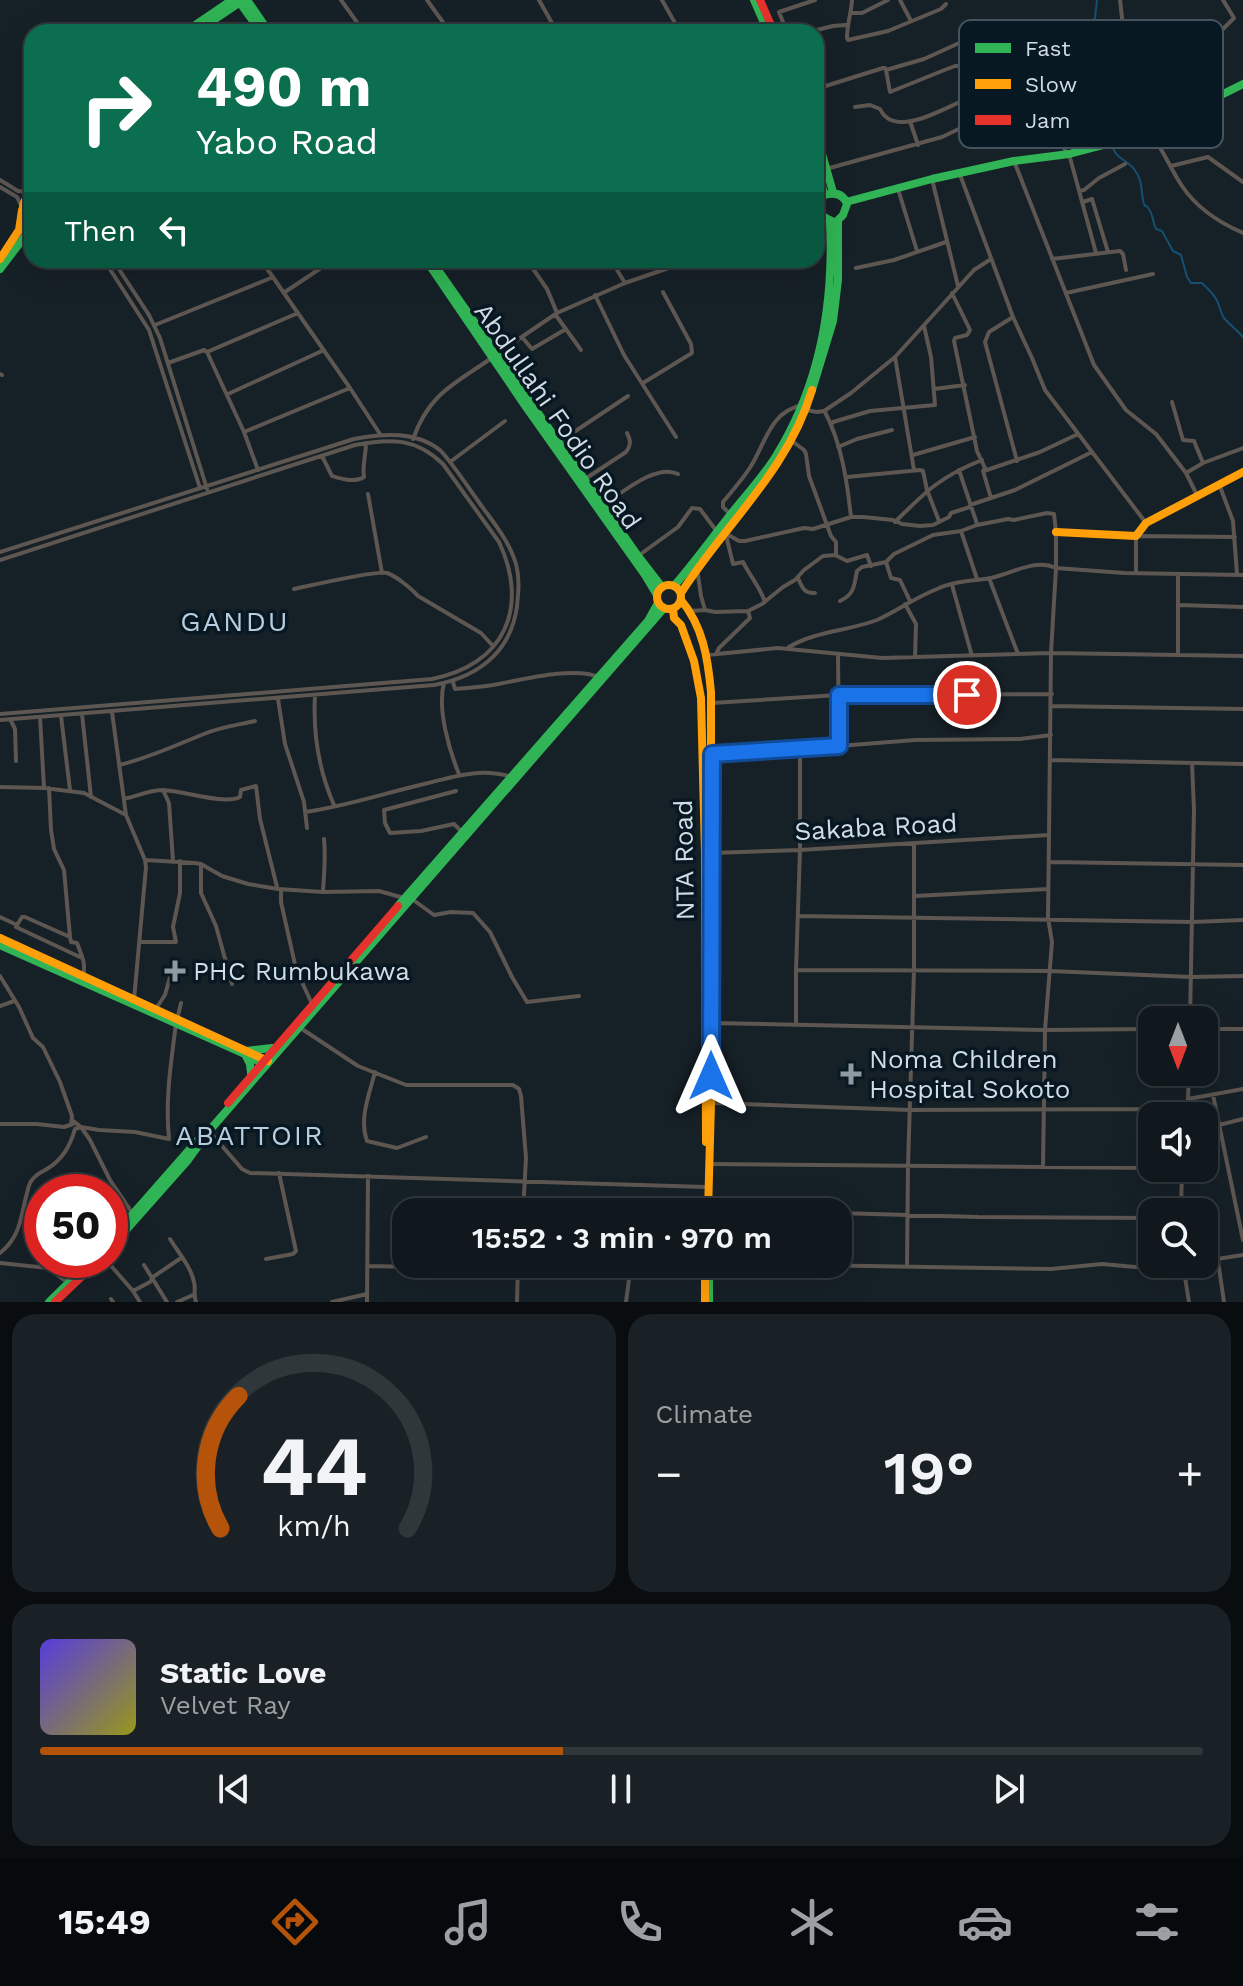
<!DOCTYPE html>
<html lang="en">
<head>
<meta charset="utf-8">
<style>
	body { margin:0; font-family:"Work Sans",sans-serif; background:#192126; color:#f1f3f6; height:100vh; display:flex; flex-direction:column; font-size:30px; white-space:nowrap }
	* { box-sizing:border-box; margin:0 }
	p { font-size:26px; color:#9ca0a4 }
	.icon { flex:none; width:44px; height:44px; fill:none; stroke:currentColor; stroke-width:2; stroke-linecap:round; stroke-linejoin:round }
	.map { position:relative; height:1302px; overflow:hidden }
	.side { display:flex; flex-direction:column; gap:12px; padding:12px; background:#090d10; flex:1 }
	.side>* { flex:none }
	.top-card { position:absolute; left:24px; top:24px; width:800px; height:244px; border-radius:24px; box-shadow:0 8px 32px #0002,0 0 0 2px #30373b; background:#0b6e4f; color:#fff; overflow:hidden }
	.needle { width:52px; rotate:180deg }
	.buttons { position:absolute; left:1138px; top:1006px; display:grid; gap:16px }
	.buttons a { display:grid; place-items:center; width:80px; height:80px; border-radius:16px; background:#10181d; box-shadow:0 8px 32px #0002,0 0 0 2px #30373b; font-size:40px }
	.speed { position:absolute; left:24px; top:1174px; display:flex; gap:16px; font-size:40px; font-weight:700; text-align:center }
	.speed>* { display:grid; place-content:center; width:104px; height:104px; border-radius:50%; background:#10181d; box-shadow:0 8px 32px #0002,0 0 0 2px #30373b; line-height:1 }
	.speed .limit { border:12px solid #d22; background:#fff; color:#111 }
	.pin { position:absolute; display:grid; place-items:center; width:68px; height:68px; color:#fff; margin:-34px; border:4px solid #fff; border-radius:50%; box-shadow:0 2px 8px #0007 }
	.me { position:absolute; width:88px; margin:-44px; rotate:0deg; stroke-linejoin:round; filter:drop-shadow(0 0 6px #0008) }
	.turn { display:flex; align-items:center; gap:28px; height:168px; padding:0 40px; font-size:36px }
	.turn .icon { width:104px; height:104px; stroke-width:2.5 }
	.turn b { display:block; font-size:56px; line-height:68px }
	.then { display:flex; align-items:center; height:76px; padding:0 40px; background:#0003; gap:16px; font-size:30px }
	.big { font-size:60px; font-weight:600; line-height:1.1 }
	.side .widget { flex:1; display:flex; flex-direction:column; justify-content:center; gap:12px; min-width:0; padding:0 28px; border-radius:24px; background:#192126 }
	.side .dial { align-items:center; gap:0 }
	.dial svg { height:208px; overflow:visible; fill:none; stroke:#30373b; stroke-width:7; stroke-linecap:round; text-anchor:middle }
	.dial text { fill:#f1f3f6; stroke:none }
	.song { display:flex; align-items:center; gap:24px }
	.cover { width:96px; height:96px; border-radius:12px; background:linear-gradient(135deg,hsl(250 70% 55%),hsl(60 70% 35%)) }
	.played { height:8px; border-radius:4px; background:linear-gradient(90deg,#b45309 45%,#30373b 45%) }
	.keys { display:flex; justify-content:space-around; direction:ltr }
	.heat { display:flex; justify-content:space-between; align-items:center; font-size:44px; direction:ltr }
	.side .tiles { flex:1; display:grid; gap:12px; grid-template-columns:1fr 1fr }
	.widget:last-child { grid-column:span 2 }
	.trip { position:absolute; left:392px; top:1198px; width:460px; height:80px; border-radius:24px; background:#10181d; box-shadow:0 8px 32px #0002,0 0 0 2px #30373b; font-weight:600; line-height:80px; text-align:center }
	.tabs { display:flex; height:128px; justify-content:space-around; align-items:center; background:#060a0c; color:#9ca0a4 }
	.tabs .icon { width:56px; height:56px }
	.tabs .current { color:#b45309 }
	.tabs b { font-size:36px; color:#f1f3f6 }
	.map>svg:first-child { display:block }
</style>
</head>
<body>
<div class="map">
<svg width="1243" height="1302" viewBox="0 0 1243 1302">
	<rect width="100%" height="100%" fill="#162027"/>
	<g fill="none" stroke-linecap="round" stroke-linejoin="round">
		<path stroke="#154f72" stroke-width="2" d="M1097 0 1095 18 1088 26 1085 36 1086 54 1083 75C1097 94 1106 117 1111 140
			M1112 146C1116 159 1127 160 1134 169 1142 179 1141 188 1143 200 1146 212 1144 200 1150 211 1153 216 1153 223 1156 229L1162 231 1173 251 1181 255 1187 277 1191 283H1202C1207 288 1213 293 1216 299 1220 305 1220 312 1224 318 1229 324 1238 331 1243 337"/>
		<path stroke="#5d5651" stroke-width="4" d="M341 0 364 32
			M427 0 450 32
			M539 0 557 32
			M662 0 680 32
			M852 0C851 14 847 25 847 38L848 40 888 31 941 9 946 4
			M900 0 910 19
			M1120 0 1135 133
			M851 13H862L888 0
			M787 32 779 12 815 0
			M809 32 833 26 846 25
			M886 70 890 92 942 71 955 66 968 65 989 56 996 71 1000 73 1012 99
			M976 81 996 71
			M816 89 883 68H885L886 70 924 59 968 39
			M1043 101 1059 128 1066 154
			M855 107 870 105 880 109C894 139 943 109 964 100 971 96 968 99 976 97 986 95 995 89 1004 85
			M910 121 918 145
			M1134 122 1160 92 1234 18 1223 0
			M1149 131C1163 149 1170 168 1182 186 1196 207 1220 223 1243 233
			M1069 154 1096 253
			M1014 161 1094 365 1126 410 1156 434 1186 473 1197 495
			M1171 166 1208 157 1243 182
			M826 169 942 137 986 116 1027 91V84L1005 51H1001L992 38
			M959 172 1013 317 1032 358 1045 390 1146 523
			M932 179 958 286
			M0 180 18 191 30 192
			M0 187 17 197 21 205
			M898 189 917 251
			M1079 191 1084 190 1099 178 1125 164
			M1083 202 1092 199 1108 252
			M1052 259 1120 251 1123 254 1126 270
			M104 260 149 330 200 488
			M113 260 149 315 160 338 207 489
			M261 260 350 388 380 434
			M527 260 547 289 557 313
			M611 260 625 283
			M856 268 894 260 946 242
			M285 292 333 260
			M952 293 970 330 967 335 955 338 954 341 977 451 985 468 983 471 991 498
			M1066 293 1153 274
			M595 295 624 355 676 437
			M555 314 581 350
			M1013 317 989 332 985 342 1017 461
			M155 325 271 278
			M522 337 532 349 566 329
			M207 352 298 313
			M498 353 557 313 625 283 692 260
			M895 357 914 470
			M168 363 204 350 207 352 244 432 258 470
			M0 374 2 375
			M643 383 692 353 691 344 663 292
			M934 389 965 385
			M228 394 324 350
			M1172 402 1183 440 1194 441 1203 463
			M806 410 817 412 824 411 851 393 895 357 974 270 991 259
			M825 412C842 445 847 481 851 517
			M831 425 833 422 870 411 935 405 931 357 924 326
			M244 432 350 388
			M413 439C430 392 455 384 493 357
			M792 441 804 450 806 454 809 476 831 536 836 542V554
			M559 442 628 396
			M838 447 857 439 892 430
			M913 455 975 437
			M322 456 332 476C342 479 355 483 364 477 362 466 366 454 366 443
			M450 462 505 421
			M959 470 977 524
			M984 471 1040 452 1078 434
			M1186 473 1203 463 1243 448
			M847 477 920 470 923 471 927 490 939 521
			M585 479 626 452C631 445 631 441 627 433
			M1219 484 1233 521 1237 574
			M368 494 382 573
			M603 505C622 493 656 463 678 474
			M731 515 723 507V502C732 491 743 479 751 466 766 442 770 412 802 405
			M895 522C925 492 941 476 982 460
			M961 531 977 579
			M725 533 739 541H745L804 528 813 529 851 517H863L893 520 902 524 920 526 933 525 949 517 951 513 970 507V505L1015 490 1092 452
			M726 535 733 564 743 562C750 576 760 587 765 602
			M0 552 354 439C384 433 417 431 441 451 455 467 466 484 478 501 492 521 509 540 516 564 519 575 519 584 518 595 516 647 483 676 434 685L0 720
			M638 556 678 527 692 508 700 509 718 533
			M0 560 355 445C391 438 416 438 443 464L499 542C530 608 504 665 432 679L0 714
			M886 562 891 578 900 580 910 601
			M697 568 701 596 705 610 715 612 748 611 762 604 783 587 795 580 804 570 823 556 835 555 847 561 867 555 871 566
			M1136 573V536L1235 537
			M1178 574V655
			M798 578C802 587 804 594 815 593
			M989 578 1018 654
			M952 585 972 656
			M294 589C308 586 378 570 387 573 396 576 412 589 418 596L481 633 493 646
			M840 601C855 594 854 585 857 571L862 567 886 562 894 554 933 535 961 531 977 525 1008 519 1014 520 1047 513 1054 514 1056 532V568L1051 653 1049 835 1048 918 1052 942 1045 1030 1043 1167
			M905 604 916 624 915 657
			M1179 605 1243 607
			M690 611 705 610
			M789 647C816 631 848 631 877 620 897 611 916 597 937 589 953 581 973 581 991 578 1012 574 1034 558 1056 568L1124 573 1243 575
			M716 654 719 648 750 618 748 611
			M707 655 778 648 882 658 1051 653 1243 656
			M453 682 455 689C468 688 481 687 493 685 521 680 574 666 599 677
			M444 683C437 708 449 750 459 774
			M315 695C313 732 319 771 334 805
			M278 699 285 744 304 802 307 828
			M712 703 839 695 1052 694
			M1051 706 1243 709
			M112 712 126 815 145 860 146 867 134 1000
			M82 714 91 797
			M61 716 70 790
			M40 717 44 788
			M10 719 15 729 16 761
			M839 746 915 740 1020 739 1051 735
			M800 749V850L796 970 1050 971 1191 977 1243 976
			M712 754 839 746 838 656
			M1051 760 1243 764
			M119 765C149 758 176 745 204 734 220 727 238 725 255 721
			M0 787 44 788 84 793 126 815
			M49 788 51 830 54 849 64 870 70 937 71 942 77 943C82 957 86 962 83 977
			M163 790 169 803 173 861
			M456 791 384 810 385 823 390 833 421 831 454 824 463 833
			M124 799C137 796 150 790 163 790 184 791 224 805 240 797L241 790 256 786 260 819 277 887
			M305 812C343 807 382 794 420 785 453 777 479 767 512 777
			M711 853 800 850 1049 835
			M145 860 195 863 201 864 222 876 248 884 278 889 323 892 379 891 404 898
			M1050 862 1243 865
			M201 864V893L216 926 232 984
			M281 889V902L296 969 312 1004
			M323 892C324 872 326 859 324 839
			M915 896 1048 889
			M412 899 434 915 451 912 473 913 490 932 512 977 527 1002 579 996
			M798 916 1192 922 1243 920
			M0 917 17 925 16 927 82 958
			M17 925 22 917H25L70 937
			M139 942H176L173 927 180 893V861
			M0 976 19 1007 33 1038 43 1047 60 1082 72 1116 71 1125
			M0 1006 14 1001
			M155 1010 165 995 170 977 181 974
			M177 1020 181 1003
			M1190 1020 1194 810 1192 763
			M711 1023 1045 1030 1152 1029
			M796 1025V970
			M299 1027 358 1066 406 1085H513L519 1089 521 1096 526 1158 523 1212
			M1204 1029H1243
			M375 1072C369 1095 359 1119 367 1141L397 1148 426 1137
			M1213 1095 1243 1240
			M1188 1099 1243 1089
			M711 1103 910 1110 1186 1109
			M1185 1116 1188 1099 1189 1072
			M72 1120 81 1127 90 1140 110 1180 133 1214
			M0 1124H37L64 1127 73 1124
			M1219 1125 1243 1119
			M209 1131 242 1169 250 1173 706 1187
			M708 1164 1152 1168
			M1177 1168H1182L1181 1212
			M708 1211 752 1212
			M838 1213 978 1217 1152 1218
			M1213 1227 1224 1302
			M170 1239C178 1252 191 1267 194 1282 196 1289 193 1294 196 1302
			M0 1253C20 1237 20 1220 26 1197 28 1191 28 1184 32 1180 36 1174 42 1172 47 1169 63 1159 70 1146 75 1129L81 1127 99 1130 135 1132 169 1139C165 1100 171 1062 176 1024
			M266 1259 293 1254 296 1251 279 1173
			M106 1260 133 1291 140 1302
			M1204 1261 1243 1255
			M0 1263 48 1268 68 1283
			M751 1264 1051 1269 1102 1264 1135 1267 1189 1264
			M144 1265 167 1302
			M1183 1265 1189 1302
			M367 1266 518 1269
			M907 1266 908 1166 914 970V844
			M133 1291 150 1282 153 1277 181 1258
			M111 1299 113 1302
			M177 1302 193 1295
			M332 1302 367 1294
			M367 1302 368 1176
			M517 1302 518 1264
			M626 1302 631 1264"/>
		<path stroke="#30b455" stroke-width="8" d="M247 0 269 32
			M754 0 768 32
			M240 3 261 32
			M185 32 232 0
			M196 32 239 3
			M816 133 833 192
			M816 156 824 195C816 207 818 216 832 221
			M846 202 932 179 1014 161 1069 154 1115 142 1135 133 1149 131 1243 84
			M426 260 526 407 645 575 657 595
			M431 260 638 556 662 587
			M0 269 32 227
			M812 390 833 321 838 280V220L843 215 847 204C843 193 834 192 824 195
			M674 586C694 563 712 538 731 514 746 495 763 477 776 456 820 385 834 303 830 221
			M398 906 648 621 658 603
			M0 945 245 1054 265 1065
			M246 1051 272 1048
			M245 1054 250 1064 251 1073
			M110 1240 198 1140
			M110 1248 188 1160 209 1131 664 608
			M709 1264V1302
			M49 1302 92 1260"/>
		<path stroke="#ff9f0a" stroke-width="8" d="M32 193C20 202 20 213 32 222
			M0 259 19 230 22 210
			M1056 532 1136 536 1146 523 1243 472
			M657 597a12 12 0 1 1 24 0a12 12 0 1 1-24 0Z
			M681 593C725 524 788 471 812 390
			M681 600C703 626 708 659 711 692V1103L708 1212
			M673 609 674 618 681 625 694 661 701 698 705 852 706 1142
			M0 938 268 1061
			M705 1281V1302"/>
		<path stroke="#e5322d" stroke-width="8" d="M760 0 774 32
			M228 1103 398 906
			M55 1302 99 1260"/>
	</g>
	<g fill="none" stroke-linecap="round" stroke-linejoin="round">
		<g stroke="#114b97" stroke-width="20">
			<path id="route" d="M711 1076 712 754 839 746V695H967"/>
		</g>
		<use href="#route" stroke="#1a73e8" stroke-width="14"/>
	</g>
	<g fill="#909aa2" stroke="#071823" stroke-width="3">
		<path d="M171 959h8v8h8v8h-8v8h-8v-8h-8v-8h8z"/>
		<path d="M847 1062h8v8h8v8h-8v8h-8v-8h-8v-8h8z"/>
	</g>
	<g text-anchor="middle" stroke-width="7" stroke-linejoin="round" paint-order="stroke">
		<g font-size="26" fill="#d1dce4" stroke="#071823">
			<text transform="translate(558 416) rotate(55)" y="9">Abdullahi Fodio Road</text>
			<text transform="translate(876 827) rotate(-3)" y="9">Sakaba Road</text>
			<text transform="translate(684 860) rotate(-91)" y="9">NTA Road</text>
		</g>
		<g font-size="26" fill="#d1dce4" stroke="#071823" text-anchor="start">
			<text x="193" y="980">PHC Rumbukawa</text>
			<text x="869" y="1068">Noma Children<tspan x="869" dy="30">Hospital Sokoto</tspan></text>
		</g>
		<g font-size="28" letter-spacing="2" fill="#b8cede" stroke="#071823">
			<text x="235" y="631">GANDU</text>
			<text x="250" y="1145">ABATTOIR</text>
		</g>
	</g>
	<rect x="959" y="20" width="264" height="128" rx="12" fill="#071823" stroke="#44535d" stroke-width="2"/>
	<rect x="975" y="43" width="36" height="10" fill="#30b455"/>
	<rect x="975" y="79" width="36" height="10" fill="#ff9f0a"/>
	<rect x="975" y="115" width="36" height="10" fill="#e5322d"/>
	<g font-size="22" fill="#d1dce4">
		<text x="1025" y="56">Fast</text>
		<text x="1025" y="92">Slow</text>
		<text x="1025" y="128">Jam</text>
	</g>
</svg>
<div class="buttons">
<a><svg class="needle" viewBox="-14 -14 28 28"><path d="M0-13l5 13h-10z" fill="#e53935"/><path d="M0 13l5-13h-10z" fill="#9ca0a4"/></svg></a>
<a><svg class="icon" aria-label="sound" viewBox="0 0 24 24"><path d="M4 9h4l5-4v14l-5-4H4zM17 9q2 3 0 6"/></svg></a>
<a><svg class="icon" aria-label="search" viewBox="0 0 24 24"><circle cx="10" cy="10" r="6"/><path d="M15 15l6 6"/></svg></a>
</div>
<div class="speed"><div class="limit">50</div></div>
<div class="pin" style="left:967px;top:695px;background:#d93025"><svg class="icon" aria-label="arrive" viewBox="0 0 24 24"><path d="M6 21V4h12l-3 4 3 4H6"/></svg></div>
<svg class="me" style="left:711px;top:1076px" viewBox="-20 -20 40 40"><path d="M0-17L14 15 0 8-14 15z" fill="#1a73e8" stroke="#fff" stroke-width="4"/></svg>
<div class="trip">15:52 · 3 min · 970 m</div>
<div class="top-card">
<div class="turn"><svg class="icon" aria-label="right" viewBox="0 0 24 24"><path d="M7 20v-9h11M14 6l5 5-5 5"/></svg><div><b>490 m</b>Yabo Road</div></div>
<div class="then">Then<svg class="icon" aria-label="left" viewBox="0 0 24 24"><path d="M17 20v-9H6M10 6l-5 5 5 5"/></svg></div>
</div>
</div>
<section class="side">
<div class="tiles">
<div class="widget dial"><svg viewBox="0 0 100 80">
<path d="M14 69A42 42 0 1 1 86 69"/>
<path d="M14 69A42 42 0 0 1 21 18" stroke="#b45309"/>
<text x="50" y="56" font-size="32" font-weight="700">44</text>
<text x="50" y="72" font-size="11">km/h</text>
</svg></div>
<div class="widget"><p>Climate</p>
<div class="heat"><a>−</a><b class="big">19°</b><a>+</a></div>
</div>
<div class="widget">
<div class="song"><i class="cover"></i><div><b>Static Love</b><p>Velvet Ray</p></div></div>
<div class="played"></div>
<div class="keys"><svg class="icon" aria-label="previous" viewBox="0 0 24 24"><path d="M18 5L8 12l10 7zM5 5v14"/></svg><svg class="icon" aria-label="pause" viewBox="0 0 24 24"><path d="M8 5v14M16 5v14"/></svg><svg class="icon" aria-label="next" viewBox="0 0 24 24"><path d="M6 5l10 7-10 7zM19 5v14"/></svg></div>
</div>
</div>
</section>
<nav class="tabs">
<b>15:49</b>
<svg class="icon current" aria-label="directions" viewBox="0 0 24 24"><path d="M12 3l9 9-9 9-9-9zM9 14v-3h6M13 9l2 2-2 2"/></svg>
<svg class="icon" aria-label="music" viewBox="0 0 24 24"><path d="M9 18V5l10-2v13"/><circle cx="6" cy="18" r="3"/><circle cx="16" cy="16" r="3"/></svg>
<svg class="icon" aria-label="phone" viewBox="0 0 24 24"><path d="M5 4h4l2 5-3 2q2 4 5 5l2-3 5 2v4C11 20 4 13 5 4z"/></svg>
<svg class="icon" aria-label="climate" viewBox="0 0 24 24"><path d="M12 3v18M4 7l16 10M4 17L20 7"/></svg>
<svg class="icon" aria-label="car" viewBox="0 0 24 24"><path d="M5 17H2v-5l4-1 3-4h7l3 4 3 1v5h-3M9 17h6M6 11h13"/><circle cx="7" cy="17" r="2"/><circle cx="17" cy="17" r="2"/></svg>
<svg class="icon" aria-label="filters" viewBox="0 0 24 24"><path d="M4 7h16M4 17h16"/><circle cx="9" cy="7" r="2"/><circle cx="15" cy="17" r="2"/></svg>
</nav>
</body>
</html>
